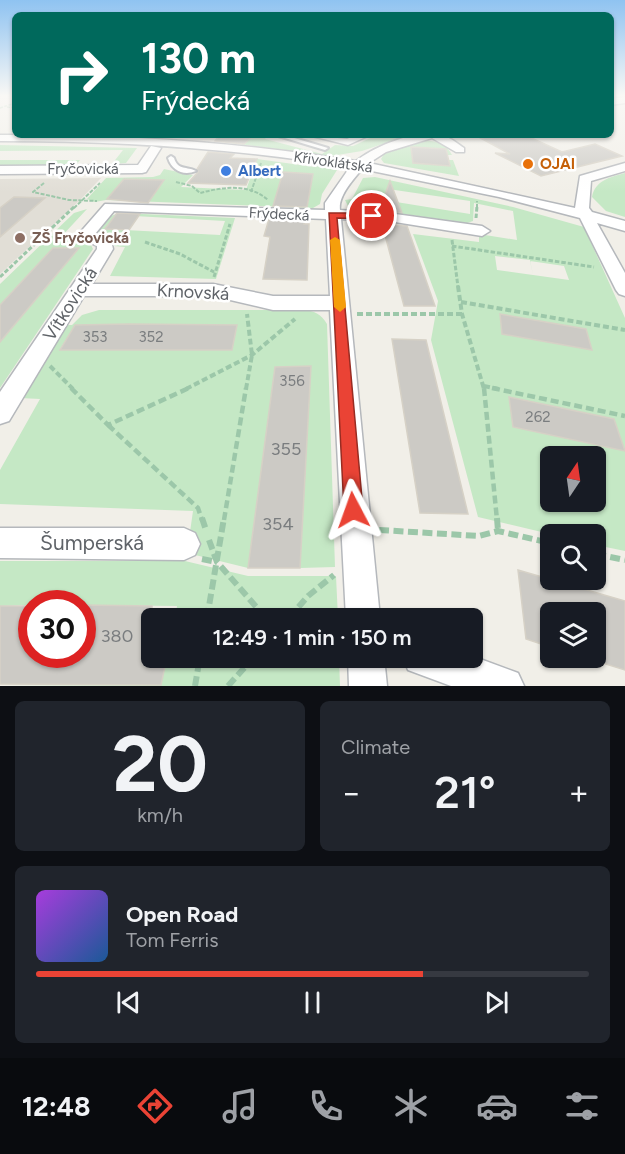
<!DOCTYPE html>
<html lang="en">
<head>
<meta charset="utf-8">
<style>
	body { margin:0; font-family:Figtree,sans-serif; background:#20242c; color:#f1f3f6; height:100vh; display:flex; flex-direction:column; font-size:22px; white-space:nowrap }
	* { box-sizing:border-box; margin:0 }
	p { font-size:20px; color:#9ea1a6 }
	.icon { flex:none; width:33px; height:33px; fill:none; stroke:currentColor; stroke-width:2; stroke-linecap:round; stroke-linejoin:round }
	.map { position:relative; height:686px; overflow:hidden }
	.drawer { display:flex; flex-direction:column; gap:15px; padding:15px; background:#0d0f14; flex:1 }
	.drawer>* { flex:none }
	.banner { position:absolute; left:12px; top:12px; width:602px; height:126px; border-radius:9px; box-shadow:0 2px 4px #0004; background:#00695c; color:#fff; overflow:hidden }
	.needle { width:39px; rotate:13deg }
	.controls { position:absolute; left:540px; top:446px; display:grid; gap:12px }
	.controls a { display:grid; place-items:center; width:66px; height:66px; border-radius:9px; background:#171b24; box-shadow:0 2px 4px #0004; font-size:30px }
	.speed { position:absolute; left:18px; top:590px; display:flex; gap:12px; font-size:30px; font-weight:700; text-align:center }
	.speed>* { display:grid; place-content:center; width:78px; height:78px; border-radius:50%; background:#171b24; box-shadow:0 2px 4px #0004; line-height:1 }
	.speed .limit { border:9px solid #d22; background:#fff; color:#111 }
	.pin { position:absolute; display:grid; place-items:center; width:51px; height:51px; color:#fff; margin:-26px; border:3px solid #fff; border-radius:50%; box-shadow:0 2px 6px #0007 }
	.me { position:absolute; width:66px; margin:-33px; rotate:356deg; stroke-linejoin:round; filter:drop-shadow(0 0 4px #0008) }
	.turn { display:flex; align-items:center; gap:21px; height:126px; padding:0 30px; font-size:27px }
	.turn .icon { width:78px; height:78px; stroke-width:2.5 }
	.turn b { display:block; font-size:42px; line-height:51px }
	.big { font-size:45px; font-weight:600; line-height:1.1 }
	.drawer .card { flex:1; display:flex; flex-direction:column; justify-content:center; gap:9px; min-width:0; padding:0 21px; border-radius:9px; background:#20242c }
	.drawer .dial { align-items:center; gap:0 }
	.dial b { font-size:78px; line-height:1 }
	.song { display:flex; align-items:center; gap:18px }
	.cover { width:72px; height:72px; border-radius:9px; background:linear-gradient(135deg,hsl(280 70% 55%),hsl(210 70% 35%)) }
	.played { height:6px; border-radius:3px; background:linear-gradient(90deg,#ea4335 70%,#363941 70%) }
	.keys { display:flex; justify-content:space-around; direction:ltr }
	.heat { display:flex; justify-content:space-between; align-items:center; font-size:33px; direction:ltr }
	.drawer .tiles { flex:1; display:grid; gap:15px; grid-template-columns:1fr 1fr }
	.card:last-child { grid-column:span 2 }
	.trip { position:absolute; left:141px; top:608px; width:342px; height:60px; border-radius:9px; background:#171b24; box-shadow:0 2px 4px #0004; font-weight:600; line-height:60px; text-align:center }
	.dock { display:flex; height:96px; justify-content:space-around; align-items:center; background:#090b0e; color:#9ea1a6 }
	.dock .icon { width:42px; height:42px }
	.dock .on { color:#ea4335 }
	.dock b { font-size:27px; color:#f1f3f6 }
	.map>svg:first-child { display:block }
</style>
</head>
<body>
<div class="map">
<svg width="625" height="686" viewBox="0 0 625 686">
	<rect width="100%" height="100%" fill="#f1efe8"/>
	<path fill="#e1ded6" d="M101 178 79 201 0 274V179Z"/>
	<path fill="#c5e8c5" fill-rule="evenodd" d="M211 135H268L265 139 322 154 335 145 353 146 377 135H409L362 151 331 156 216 141 219 136Z
		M423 141C434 140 447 144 452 155H448L446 149 411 148 413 163 450 166 449 160H453L459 176 384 163 381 159 384 154Z
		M0 145 137 148 126 163 112 164 123 150 0 151Z
		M257 159 315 167 325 164 337 170 322 194 320 204 313 208 106 200 95 202 87 199 106 178 153 177 160 175 164 169 193 175 181 187 246 190ZM283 173 313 174 308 203 275 201ZM124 179 164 180 150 200 108 199Z
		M0 160H80L76 165H0Z
		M625 173V217L606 211 592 197C595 180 611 177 625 173Z
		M375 177 513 207 584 227 625 318V551L596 545V534H550L478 517 431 340 438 301 413 234 479 242V236L485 235 517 240 513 211 474 203 473 221 467 223 348 206 345 200 352 199 363 178ZM388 189 470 201V214L384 200ZM495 256 530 260 533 275 497 270ZM530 261 564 266 569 280 533 275ZM500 315 585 329 592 349 502 334ZM510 397 614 419 624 450 513 427ZM550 456H596V501H550Z
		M87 209 60 238 90 243 93 249 0 388V342L78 249 53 248 0 305V284L74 213Z
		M119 213 235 218 216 279 110 276 125 247 114 246 112 238 100 234 99 231 111 216ZM116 215 225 221 220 235 106 229Z
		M99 310H304C315 311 321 314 327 324L335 567 300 568 311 366 275 367 248 568 187 553 193 511 0 504V470L40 399 20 398 66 325H72L82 315ZM75 325H237L232 350 60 349Z
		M0 561H185L248 576H336L338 618H175L177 606 83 605 82 603 0 606Z
		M167 657H339L340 686H0L161 685Z"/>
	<path fill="#cccac5" stroke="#d6d1c6" stroke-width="1.5" d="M220 135H254L244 144 215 141Z
		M475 135H525L562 152 595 144 622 156 541 176 495 153 510 154Z
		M411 147 446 149 450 166 413 163Z
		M208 152 234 154 230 158 257 159 246 185 188 183 198 172 197 169Z
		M283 172 313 174 307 207 273 206Z
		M124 179 164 180 148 203 107 199Z
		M390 181 402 213 379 211Z
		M14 197 45 198 0 237V208Z
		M117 213 140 214 129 230 105 229Z
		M269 219 305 220 304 224H309L307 280 263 279 270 237 264 236Z
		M382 224 407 226 435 306H404Z
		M53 248H79L0 342V305Z
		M500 314 586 329 592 350 502 334Z
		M75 325 129 324 237 325 232 350H60Z
		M392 339 426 340 468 514 420 513Z
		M311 366 300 568H248L275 367Z
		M509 397 614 419 625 451 513 427Z
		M518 570 625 601V670L596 661V612H550V647L526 639Z
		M82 605 152 606V657H167L161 685 0 684V606H32V654H82Z"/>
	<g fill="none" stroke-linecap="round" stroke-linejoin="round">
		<g stroke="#b5b8bc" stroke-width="4">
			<path id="lane" d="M275 135H284L328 148 325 150Z
				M171 156 174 158C178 171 187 166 196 171 184 176 172 171 168 158Z"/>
		</g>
		<g stroke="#b5b8bc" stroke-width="3">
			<path id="street" d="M625 97V103L610 105V99Z
				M0 135C120 134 238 142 356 161 375 146 420 127 444 136 451 138 458 144 464 148V152H456L432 138 386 152 369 163 575 208 580 176 625 163V171L591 181 589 208 592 212 625 221V231L597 223 625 273V296L619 294 616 290 580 218 499 197 372 171 362 169C353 180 338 196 340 210L395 214 482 226 490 231 482 236 395 222 341 219 380 618H346L330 310H273L213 296H84L9 421 0 424V392L97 249V246L77 236 105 204 325 210V203L350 167C233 148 119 141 0 141ZM114 211 326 219 330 296H273L213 284H92L113 249 111 240 95 234Z
				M308 135 347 139 356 135H370L348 145Z
				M151 146 161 148 146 172 142 173 0 174V166L138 165Z
				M0 528H184L195 533 200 544 195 555 184 560 0 558Z
				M472 656 518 673 524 686H451L408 670 403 657Z
				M348 657H384L387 686H349Z"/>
		</g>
		<path stroke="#9cc7a9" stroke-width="1.5" stroke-dasharray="3 1.5" stroke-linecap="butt" d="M7 107 15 108
			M0 108 15 103"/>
		<path stroke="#9cc7a9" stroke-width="2" stroke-dasharray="4 1.5" stroke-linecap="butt" d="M176 182 192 186 200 193C223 187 249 183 268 200
			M44 183 33 192 69 200 97 201
			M251 192 261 163
			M74 208 100 183
			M477 208V201"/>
		<path stroke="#9cc7a9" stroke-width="3" stroke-dasharray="4.5 2" stroke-linecap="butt" d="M476 218 477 206
			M452 240 458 287
			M145 242 180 254 214 272
			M452 246 594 267
			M0 277 75 206
			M214 277 230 224"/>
		<path stroke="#9cc7a9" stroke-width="4" stroke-dasharray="6 3" stroke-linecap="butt" d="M458 286 462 314 484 389
			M461 302 625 330
			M357 314H462
			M50 366 73 389
			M484 386 499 389
			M186 389 252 355 295 319
			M246 389 252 355 247 314"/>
		<path stroke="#9cc7a9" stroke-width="4.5" stroke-dasharray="8 4" stroke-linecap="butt" d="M71 388 108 425 189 388
			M484 388 497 520
			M492 388 625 416
			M108 425 198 508 202 520
			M224 520 246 388"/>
		<path stroke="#9cc7a9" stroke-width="6" stroke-dasharray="10 4.5" stroke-linecap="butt" d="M202 518 206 530
			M497 518 498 531
			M379 530 479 536 498 531 550 543
			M209 540 217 562 266 618
			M596 554 625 560
			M202 559 217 562
			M207 618 224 518
			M289 618 308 596 334 575
			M195 686 200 657
			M228 686 254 657"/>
		<use href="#lane" fill="#fff" fill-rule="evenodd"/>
		<use href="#street" fill="#fff" fill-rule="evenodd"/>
	</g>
	<linearGradient id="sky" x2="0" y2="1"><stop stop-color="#8fc3f1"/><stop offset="0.5" stop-color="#f9f8f5"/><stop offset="1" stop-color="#f9f8f5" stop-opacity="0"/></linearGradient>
	<rect width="625" height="192" fill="url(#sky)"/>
	<path fill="#ea4335" stroke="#982c22" stroke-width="1.5" d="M329 213H372L377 216 372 219 337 218 363 510 360 517 353 519 347 517 344 510Z"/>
	<path fill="#f59e0b" d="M335 237 340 240 346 307 340 312 334 307 330 240Z"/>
	<circle fill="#e8710a" stroke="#fff" stroke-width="2" cx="528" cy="164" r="6"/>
	<circle fill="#3f7fe0" stroke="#fff" stroke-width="2" cx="226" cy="171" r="6"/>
	<circle fill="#8d6e63" stroke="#fff" stroke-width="2" cx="20" cy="238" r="6"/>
	<g text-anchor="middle" stroke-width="5" stroke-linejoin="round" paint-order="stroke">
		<g font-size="15" fill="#5f6368" stroke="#fff">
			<text transform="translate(333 162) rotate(8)" y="5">Křivoklátská</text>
			<text x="83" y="174">Fryčovická</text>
			<text transform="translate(279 214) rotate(3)" y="5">Frýdecká</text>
		</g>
		<g font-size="15" font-weight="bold" fill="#c56008" stroke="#fff" text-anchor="start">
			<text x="540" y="169">OJAI</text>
		</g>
		<g font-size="15" font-weight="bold" fill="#366cbe" stroke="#fff" text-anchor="start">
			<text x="238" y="176">Albert</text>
		</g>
		<g font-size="15" font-weight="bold" fill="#785e54" stroke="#fff" text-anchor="start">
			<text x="32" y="243">ZŠ Fryčovická</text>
		</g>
		<g font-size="15" fill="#7a7d7f">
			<text x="95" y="342">353</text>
			<text x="151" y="342">352</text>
			<text x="292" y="386">356</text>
			<text x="538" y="422">262</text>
		</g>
		<g font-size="18" fill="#5f6368" stroke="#fff">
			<text transform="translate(193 292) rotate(3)" y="6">Krnovská</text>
			<text transform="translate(70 304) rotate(-57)" y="6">Vítkovická</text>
		</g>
		<g font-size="18" fill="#7a7d7f">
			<text x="286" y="455">355</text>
			<text x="278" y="530">354</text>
			<text x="117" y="642">380</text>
		</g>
		<g font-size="21" fill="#5f6368" stroke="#fff">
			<text x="92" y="550">Šumperská</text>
		</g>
	</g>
</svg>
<div class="controls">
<a><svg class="needle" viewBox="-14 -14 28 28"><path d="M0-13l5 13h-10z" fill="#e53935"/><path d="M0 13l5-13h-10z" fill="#9ea1a6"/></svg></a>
<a><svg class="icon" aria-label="search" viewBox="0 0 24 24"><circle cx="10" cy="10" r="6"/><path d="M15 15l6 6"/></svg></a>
<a><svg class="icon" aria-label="layers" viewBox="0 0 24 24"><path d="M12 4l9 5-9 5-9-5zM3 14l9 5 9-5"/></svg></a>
</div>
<div class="speed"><div class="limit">30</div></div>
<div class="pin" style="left:372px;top:216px;background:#d93025"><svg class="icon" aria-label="arrive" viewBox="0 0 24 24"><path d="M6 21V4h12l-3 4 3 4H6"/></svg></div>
<svg class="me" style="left:353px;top:510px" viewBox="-20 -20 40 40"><path d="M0-17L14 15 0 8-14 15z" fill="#ea4335" stroke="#fff" stroke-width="4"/></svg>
<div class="trip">12:49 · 1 min · 150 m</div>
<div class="banner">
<div class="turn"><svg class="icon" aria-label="right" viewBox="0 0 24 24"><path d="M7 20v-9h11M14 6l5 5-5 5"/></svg><div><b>130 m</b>Frýdecká</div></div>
</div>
</div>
<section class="drawer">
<div class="tiles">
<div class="card dial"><b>20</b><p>km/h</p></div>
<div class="card"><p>Climate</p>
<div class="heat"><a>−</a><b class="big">21°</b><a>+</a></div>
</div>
<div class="card">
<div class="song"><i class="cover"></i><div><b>Open Road</b><p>Tom Ferris</p></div></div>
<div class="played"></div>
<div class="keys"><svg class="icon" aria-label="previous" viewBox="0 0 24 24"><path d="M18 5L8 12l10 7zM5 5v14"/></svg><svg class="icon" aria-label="pause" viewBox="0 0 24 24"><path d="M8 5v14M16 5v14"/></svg><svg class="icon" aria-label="next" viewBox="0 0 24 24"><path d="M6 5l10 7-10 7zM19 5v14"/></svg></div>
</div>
</div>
</section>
<nav class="dock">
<b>12:48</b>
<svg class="icon on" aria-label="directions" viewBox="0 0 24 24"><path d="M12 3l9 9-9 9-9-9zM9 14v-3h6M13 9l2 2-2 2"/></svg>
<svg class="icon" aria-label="music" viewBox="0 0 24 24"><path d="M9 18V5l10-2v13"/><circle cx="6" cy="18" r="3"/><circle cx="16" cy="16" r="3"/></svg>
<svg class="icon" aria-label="phone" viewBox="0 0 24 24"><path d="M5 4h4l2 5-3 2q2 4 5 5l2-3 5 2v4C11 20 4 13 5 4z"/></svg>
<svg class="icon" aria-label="climate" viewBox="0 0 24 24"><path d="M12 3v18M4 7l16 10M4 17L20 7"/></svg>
<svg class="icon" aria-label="car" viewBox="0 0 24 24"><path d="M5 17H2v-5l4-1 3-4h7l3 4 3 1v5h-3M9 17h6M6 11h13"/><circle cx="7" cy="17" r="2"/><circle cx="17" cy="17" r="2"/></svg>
<svg class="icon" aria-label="filters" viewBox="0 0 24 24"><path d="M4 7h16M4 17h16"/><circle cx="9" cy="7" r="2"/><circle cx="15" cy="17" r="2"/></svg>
</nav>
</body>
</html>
